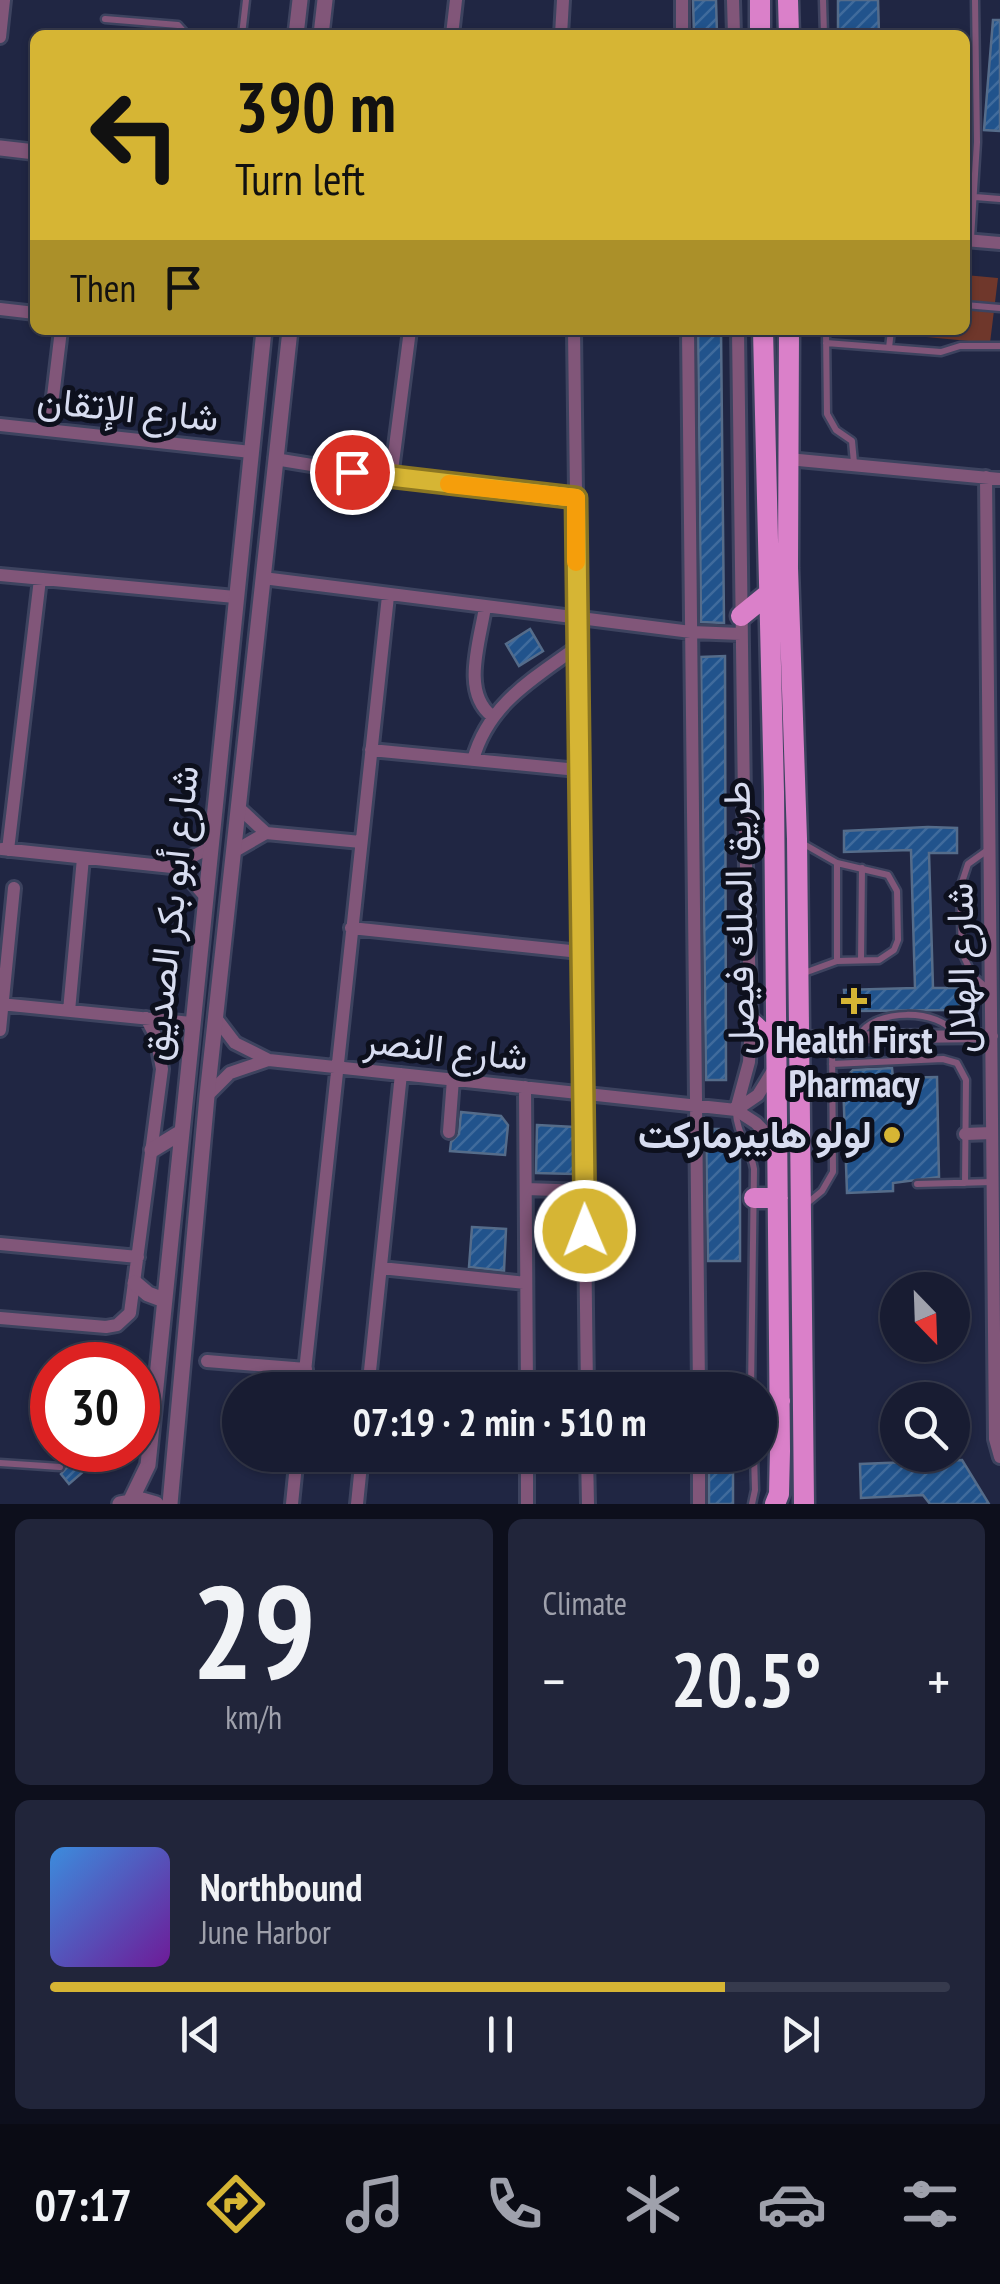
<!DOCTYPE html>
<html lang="en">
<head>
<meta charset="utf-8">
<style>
	body { margin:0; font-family:"PT Sans Narrow",Vazirmatn,sans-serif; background:#21253a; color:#f1f3f6; height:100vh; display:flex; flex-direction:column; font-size:38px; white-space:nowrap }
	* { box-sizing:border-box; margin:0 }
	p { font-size:32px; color:#9fa1ac }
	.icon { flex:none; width:55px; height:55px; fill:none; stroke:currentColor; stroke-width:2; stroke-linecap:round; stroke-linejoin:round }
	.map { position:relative; height:1504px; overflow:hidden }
	.drawer { display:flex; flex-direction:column; gap:15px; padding:15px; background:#0d0f1c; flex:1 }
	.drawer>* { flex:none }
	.banner { position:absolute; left:30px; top:30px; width:940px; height:305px; border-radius:15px; box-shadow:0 2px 8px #0004,0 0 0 2px #363a4d; background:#d6b534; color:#111; overflow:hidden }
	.needle { width:65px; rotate:157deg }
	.fabs { position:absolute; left:880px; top:1272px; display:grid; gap:20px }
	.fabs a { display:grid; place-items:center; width:90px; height:90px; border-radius:50%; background:#181c32; box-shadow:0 2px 8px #0004,0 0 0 2px #363a4d; font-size:50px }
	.speed { position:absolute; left:30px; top:1342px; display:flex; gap:20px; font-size:50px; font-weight:700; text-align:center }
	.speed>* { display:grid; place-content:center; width:130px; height:130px; border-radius:50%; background:#181c32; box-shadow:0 2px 8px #0004,0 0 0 2px #363a4d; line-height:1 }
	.speed .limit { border:15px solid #d22; background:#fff; color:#111 }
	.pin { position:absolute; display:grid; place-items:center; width:85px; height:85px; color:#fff; margin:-42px; border:5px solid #fff; border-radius:50%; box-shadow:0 2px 10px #0007 }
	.me { position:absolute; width:110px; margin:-55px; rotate:359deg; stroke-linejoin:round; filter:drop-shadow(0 0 8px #0008) }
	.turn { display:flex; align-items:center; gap:35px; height:210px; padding:0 40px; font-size:45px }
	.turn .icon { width:130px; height:130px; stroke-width:2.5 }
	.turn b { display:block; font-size:70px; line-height:85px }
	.then { display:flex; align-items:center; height:95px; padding:0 40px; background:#0003; gap:20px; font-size:38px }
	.big { font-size:75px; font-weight:600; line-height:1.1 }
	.drawer .card { flex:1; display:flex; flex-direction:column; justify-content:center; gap:15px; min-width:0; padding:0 35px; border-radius:15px; background:#21253a }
	.drawer .dial { align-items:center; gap:0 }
	.dial b { font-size:130px; line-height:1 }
	.song { display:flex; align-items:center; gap:30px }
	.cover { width:120px; height:120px; border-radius:15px; background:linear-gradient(135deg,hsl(210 70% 55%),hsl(280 70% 35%)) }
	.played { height:10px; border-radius:5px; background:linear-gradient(90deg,#d6b534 75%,#363a4d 75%) }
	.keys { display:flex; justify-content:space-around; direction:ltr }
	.heat { display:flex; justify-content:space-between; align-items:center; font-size:55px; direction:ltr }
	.drawer .tiles { flex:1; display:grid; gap:15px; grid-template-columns:1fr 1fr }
	.card:last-child { grid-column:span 2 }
	.trip { position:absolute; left:222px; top:1372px; width:555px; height:100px; border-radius:50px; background:#181c32; box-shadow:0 2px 8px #0004,0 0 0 2px #363a4d; font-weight:600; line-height:100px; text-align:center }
	.dock { display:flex; height:160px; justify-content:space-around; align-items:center; background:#0a0b14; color:#9fa1ac }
	.dock .icon { width:70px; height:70px }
	.dock .selected { color:#d6b534 }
	.dock b { font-size:45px; color:#f1f3f6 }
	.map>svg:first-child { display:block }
</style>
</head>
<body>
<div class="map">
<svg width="1000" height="1504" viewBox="0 0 1000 1504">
	<defs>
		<pattern id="building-hatch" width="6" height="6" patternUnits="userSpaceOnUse" patternTransform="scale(2.5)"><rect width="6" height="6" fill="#21538c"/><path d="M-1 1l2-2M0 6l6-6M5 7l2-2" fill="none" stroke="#406b9c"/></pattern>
	</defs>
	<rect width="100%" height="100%" fill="#202643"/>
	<path fill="#6f372b" d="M965 275 998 278 990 343 852 330H965Z"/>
	<path fill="url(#building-hatch)" stroke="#556c8a" stroke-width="2.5" d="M693 0H716L717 35H694Z
		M838 0H878L879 35H838Z
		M993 20H1000V131L984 130Z
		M698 330H721L724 623 701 622Z
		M530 629 543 651 519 666 506 644Z
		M725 656 726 1080H706L701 657Z
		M928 827 957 828V853H929L933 988H960V1006L949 1010 854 1011 845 1001 844 990 915 988 911 850 844 852V831Z
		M892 1068 893 1078 937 1077 939 1177 893 1183V1191L847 1193 843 1080 853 1070Z
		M461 1112 501 1116 508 1125 505 1155 450 1151 451 1142 459 1134Z
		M537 1125 574 1127V1174L536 1173Z
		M706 1129H719V1137H735L740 1149V1261H708Z
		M472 1227 506 1229 504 1271 469 1267Z
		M709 1455H733V1504H709Z
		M74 1460 84 1471 69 1484 61 1474Z
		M962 1460 989 1504H930L923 1495 861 1498 860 1464Z"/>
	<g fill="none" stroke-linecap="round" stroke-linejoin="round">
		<g stroke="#3d435f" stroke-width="11">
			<path id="service" d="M823 0 824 35
				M105 19 178 25 187 35
				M242 35 246 0
				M975 197 1000 199
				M971 238 977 142 975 0
				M965 305 1000 308
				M826 330 827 414 836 430 852 441 854 463
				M826 343 941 352 960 346H1000
				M889 348 891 330
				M802 843 837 863 888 875 897 891 898 940 894 950 879 960 837 961 804 973
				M837 863V961
				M861 960 862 868
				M988 989 973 976 962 953 960 888 968 864 989 849
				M859 1036C873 1008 941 1008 955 1035
				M832 1064 943 1059 957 1063 966 1080 965 1183
				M736 1112C736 1132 751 1149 754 1169L751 1390
				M917 1184 992 1182
				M805 1205 822 1191 833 1172 832 1039
				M0 1463 60 1467
				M752 1504 755 1490 754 1455"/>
		</g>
		<g stroke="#3d435f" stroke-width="18">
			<path id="minor" d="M682 0V35
				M733 0 734 35
				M452 35 456 0
				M561 35 563 0
				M0 37 4 0
				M965 240 1000 243
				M0 309 35 313
				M574 330 587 1390
				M688 330 699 1390
				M0 425 251 452
				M49 430 61 330
				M275 459 391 478 576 498
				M788 459 1000 479
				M986 477 995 1439 1000 1457
				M391 478 410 330
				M0 575 235 597
				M263 578 691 632 741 634
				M485 607C480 641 461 692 492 716
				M371 750 578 770
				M473 760C488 704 533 679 577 647
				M238 807 266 833 361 842
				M2 849 172 867 190 879 204 895
				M8 850 40 579
				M233 852 266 833
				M172 867 209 848
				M351 928 580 952
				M0 1004 191 1023
				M69 1011 83 858
				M216 1018 235 1043 269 1060 736 1110 756 1123 776 1144
				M0 1030 14 888
				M800 1038 992 1036
				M525 1087 527 1390
				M207 1096 230 1073 268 1060
				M736 1110 749 1062 751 1022 744 803 738 330
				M736 1110 758 1095 774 1069
				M449 1132 453 1079
				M965 1134 992 1133
				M526 1189 585 1191
				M0 1244 138 1257
				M381 1268 526 1283
				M0 1318 106 1327 117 1325 130 1313 162 1069 156 1037 146 1018
				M207 1361 306 1369
				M369 1379 472 1390
				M303 1390 388 596
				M368 1390 401 1074
				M527 1455V1504
				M587 1455 588 1504
				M699 1455V1504
				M292 1504 297 1455
				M357 1504 362 1455"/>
		</g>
		<g stroke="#3d435f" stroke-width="20">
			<path id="tertiary" d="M296 35 300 0
				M321 35 325 0
				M0 148 35 152
				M152 1150 180 1133
				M135 1283 148 1294 164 1300
				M131 1500 148 1465 264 330
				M120 1504 142 1500 156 1504
				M170 1504 207 1096 290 330"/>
		</g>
		<g stroke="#3d435f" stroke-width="25">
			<path id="primary" d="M760 0V35
				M788 0 789 35
				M763 330 774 792 780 1451 779 1494 775 1504
				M789 330 788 568 797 839 804 1504
				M741 616 768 594
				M751 1022 776 1045
				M754 1198H778
				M760 1409 780 1401"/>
		</g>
		<use href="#service" stroke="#815679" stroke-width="6"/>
		<use href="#minor" stroke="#815679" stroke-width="12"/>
		<use href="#tertiary" stroke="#815679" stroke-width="15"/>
		<use href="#primary" stroke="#da80c9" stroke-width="20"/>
	</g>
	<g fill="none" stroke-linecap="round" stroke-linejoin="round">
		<g stroke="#8b7622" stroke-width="25">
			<path id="route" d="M352 472 576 498 585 1231"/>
		</g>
		<use href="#route" stroke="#d6b534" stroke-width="18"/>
		<path stroke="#f59e0b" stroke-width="18" d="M449 484 576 498V562"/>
	</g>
	<g fill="#d6b534" stroke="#0d101d" stroke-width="4">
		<path d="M849 986h10v10h10v10h-10v10h-10v-10h-10v-10h10z"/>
		<circle cx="892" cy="1135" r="10"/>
	</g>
	<g text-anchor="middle" stroke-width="10" stroke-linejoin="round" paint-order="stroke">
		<g font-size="38" fill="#d7dcf0" stroke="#0d101d">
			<text transform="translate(128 409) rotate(6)" y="13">شارع الإتقان</text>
			<text transform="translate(170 913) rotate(-84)" y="13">شارع أبو بكر الصديق</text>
			<text transform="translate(739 918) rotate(-91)" y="13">طريق الملك فيصل</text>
			<text transform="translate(961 968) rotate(-91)" y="13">شارع الهلال</text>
			<text transform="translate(446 1049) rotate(6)" y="13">شارع النصر</text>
		</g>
		<g font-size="38" font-weight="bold" fill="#d7dcf0" stroke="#0d101d">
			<text x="854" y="1053">Health First<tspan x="854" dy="44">Pharmacy</tspan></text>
			<text x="872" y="1148" text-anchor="end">لولو هايبرماركت</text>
		</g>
	</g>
</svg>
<div class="fabs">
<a><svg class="needle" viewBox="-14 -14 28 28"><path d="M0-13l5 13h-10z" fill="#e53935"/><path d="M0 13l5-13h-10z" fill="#9fa1ac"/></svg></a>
<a><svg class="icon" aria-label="search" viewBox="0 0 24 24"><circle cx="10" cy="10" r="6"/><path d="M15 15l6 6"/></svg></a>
</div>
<div class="speed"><div class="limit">30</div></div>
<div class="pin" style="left:352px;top:472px;background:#d93025"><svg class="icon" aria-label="arrive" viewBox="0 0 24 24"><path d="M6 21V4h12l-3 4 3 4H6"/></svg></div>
<svg class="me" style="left:585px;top:1231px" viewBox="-20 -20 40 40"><circle r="17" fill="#d6b534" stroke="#fff" stroke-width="3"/><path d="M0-11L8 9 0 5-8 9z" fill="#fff"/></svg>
<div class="trip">07:19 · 2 min · 510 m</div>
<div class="banner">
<div class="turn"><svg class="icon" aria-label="left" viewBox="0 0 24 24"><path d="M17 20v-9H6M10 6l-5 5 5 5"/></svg><div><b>390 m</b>Turn left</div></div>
<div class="then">Then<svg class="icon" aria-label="arrive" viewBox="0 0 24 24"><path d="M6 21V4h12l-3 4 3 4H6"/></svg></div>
</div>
</div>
<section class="drawer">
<div class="tiles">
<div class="card dial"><b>29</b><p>km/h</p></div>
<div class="card"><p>Climate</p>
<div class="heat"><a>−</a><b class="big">20.5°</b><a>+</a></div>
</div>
<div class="card">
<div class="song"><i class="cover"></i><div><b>Northbound</b><p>June Harbor</p></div></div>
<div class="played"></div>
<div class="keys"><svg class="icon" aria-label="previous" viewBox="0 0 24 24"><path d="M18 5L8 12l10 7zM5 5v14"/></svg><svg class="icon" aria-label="pause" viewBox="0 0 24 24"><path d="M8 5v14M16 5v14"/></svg><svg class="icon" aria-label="next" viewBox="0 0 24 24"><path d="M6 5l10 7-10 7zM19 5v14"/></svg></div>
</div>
</div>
</section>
<nav class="dock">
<b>07:17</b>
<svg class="icon selected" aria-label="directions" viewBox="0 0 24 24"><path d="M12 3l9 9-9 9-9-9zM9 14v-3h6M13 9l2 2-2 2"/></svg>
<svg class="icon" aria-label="music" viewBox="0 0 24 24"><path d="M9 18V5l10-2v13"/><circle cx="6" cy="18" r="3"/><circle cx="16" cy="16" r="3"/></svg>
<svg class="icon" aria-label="phone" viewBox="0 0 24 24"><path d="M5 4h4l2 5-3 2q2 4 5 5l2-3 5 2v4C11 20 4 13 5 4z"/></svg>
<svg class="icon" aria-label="climate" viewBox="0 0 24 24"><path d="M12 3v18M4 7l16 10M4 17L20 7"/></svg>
<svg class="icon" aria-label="car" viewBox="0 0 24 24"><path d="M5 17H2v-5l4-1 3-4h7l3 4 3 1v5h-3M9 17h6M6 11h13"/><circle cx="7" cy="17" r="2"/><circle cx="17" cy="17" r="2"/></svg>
<svg class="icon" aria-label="filters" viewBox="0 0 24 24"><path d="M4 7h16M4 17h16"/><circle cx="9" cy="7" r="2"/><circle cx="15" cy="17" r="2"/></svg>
</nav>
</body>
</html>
